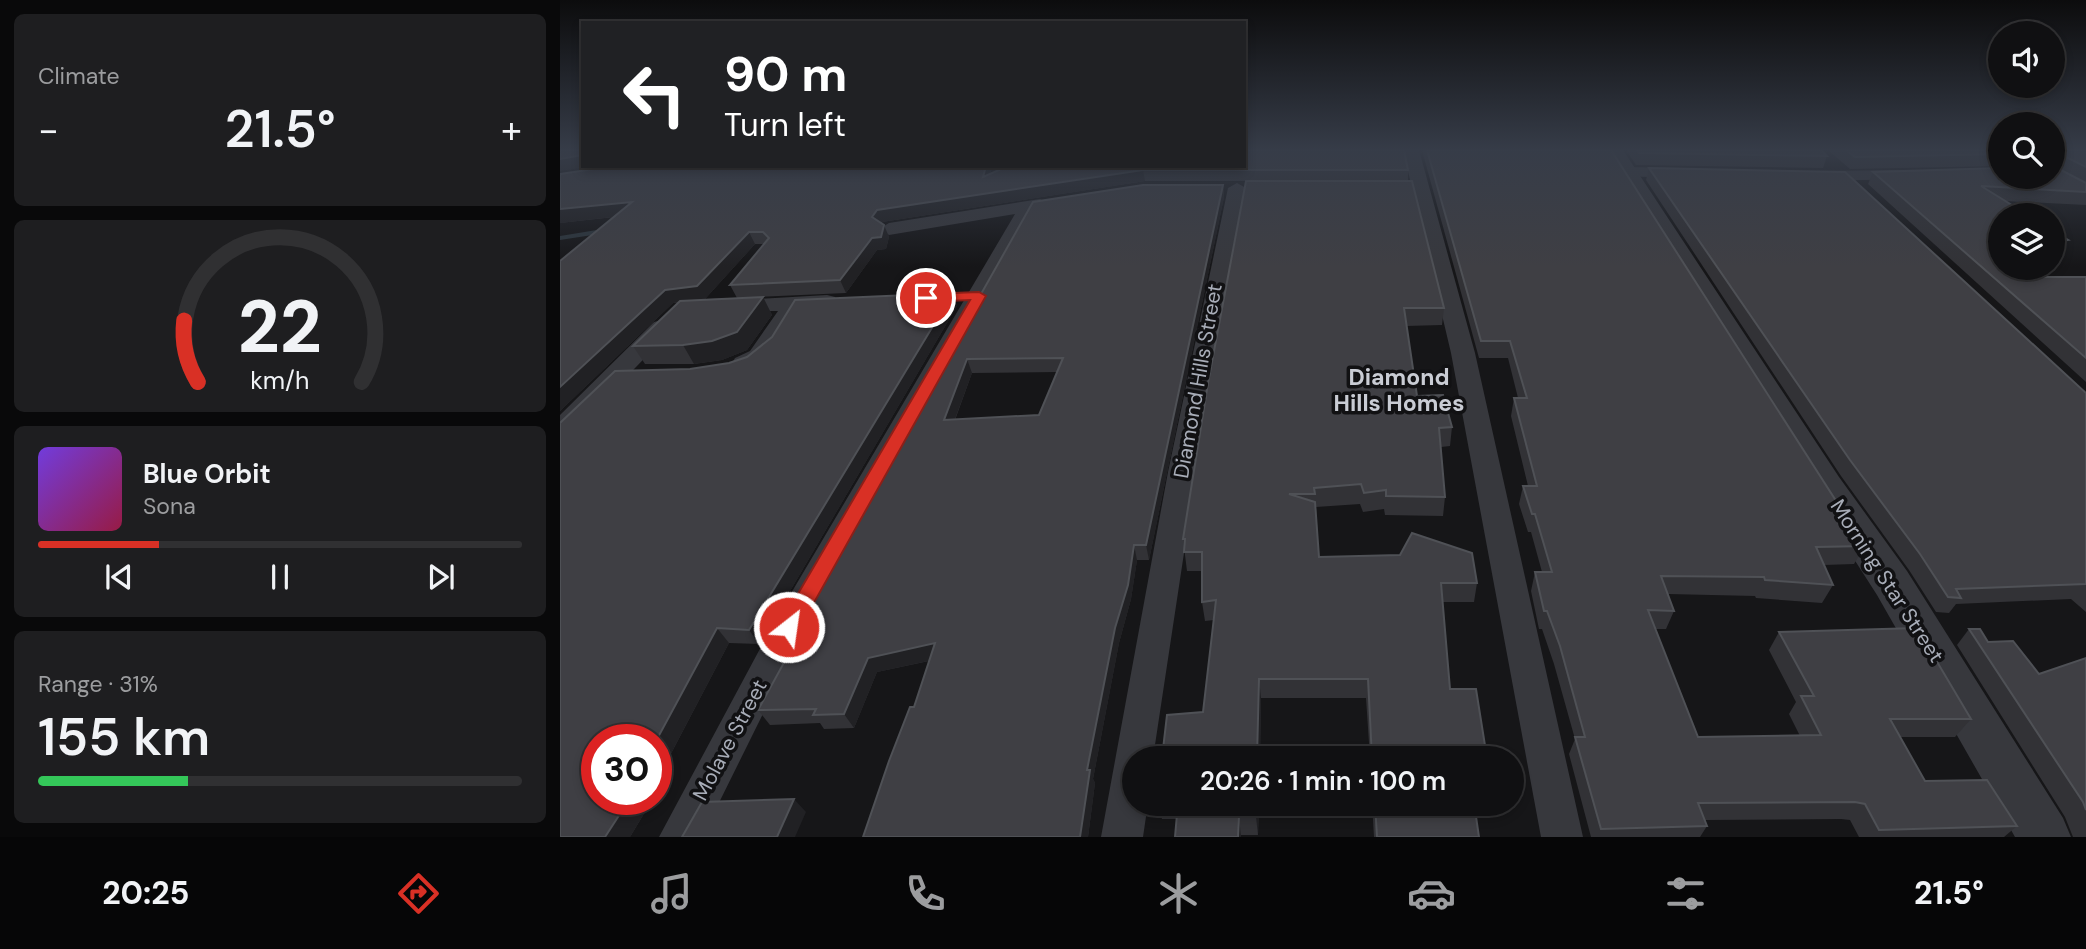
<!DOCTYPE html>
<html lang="en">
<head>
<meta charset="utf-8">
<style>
	body { margin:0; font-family:"DM Sans",sans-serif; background:#1e1e20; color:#f1f3f6; height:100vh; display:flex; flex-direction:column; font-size:26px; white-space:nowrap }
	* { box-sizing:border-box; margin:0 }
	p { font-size:23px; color:#9c9d9f }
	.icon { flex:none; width:38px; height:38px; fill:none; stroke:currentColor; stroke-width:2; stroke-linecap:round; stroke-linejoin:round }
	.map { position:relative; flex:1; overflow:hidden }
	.drawer { display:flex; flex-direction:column; gap:14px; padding:14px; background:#09090a; width:560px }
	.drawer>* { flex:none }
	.hud { position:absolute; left:21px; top:21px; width:665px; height:147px; border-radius:0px; box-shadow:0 4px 10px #0003,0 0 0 2px #303032; background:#202124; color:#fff; overflow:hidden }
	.tools { position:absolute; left:1428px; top:21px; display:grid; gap:14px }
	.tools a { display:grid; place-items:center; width:77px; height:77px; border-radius:50%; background:#101012; box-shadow:0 4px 10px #0003,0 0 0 2px #303032; font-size:35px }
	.speed { position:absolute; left:21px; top:724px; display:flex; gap:14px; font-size:35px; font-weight:700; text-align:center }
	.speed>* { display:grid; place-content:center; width:91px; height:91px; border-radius:50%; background:#101012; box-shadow:0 4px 10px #0003,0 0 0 2px #303032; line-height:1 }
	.speed .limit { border:10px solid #d22; background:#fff; color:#111 }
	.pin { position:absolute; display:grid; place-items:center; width:60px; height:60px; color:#fff; margin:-30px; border:4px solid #fff; border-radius:50%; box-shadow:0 2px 7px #0007 }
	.me { position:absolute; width:77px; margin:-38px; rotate:30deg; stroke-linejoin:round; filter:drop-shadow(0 0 5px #0008) }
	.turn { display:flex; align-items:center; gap:24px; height:147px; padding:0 28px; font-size:32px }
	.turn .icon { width:91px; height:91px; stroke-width:2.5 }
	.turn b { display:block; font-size:49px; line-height:60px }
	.big { font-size:52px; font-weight:600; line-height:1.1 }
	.drawer .card { flex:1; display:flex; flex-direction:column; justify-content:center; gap:10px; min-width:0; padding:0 24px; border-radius:10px; background:#1e1e20 }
	.drawer .dial { align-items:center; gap:0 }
	.dial svg { height:182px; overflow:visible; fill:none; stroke:#303032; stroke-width:7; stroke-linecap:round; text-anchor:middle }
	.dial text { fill:#f1f3f6; stroke:none }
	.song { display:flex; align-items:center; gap:21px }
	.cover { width:84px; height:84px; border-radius:10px; background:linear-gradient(135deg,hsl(260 70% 55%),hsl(340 70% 35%)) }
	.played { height:7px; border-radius:4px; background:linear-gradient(90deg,#d93025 25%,#303032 25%) }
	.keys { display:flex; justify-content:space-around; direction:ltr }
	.heat { display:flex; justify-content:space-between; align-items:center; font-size:38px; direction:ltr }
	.charge { height:10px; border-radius:5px; background:linear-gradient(90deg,#34c759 31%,#303032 0) }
	.trip { position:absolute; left:562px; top:746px; width:402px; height:70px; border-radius:35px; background:#101012; box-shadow:0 4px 10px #0003,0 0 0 2px #303032; font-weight:600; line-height:70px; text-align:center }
	.dock { display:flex; height:112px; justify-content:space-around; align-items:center; background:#060607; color:#9c9d9f }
	.dock .icon { width:49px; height:49px }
	.dock .current { color:#d93025 }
	.dock b { font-size:32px; color:#f1f3f6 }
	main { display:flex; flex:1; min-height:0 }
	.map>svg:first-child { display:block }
</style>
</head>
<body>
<main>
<section class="drawer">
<div class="card"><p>Climate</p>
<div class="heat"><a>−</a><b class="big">21.5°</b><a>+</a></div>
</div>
<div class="card dial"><svg viewBox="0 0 100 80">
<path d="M14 69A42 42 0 1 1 86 69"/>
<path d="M14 69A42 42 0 0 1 8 42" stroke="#d93025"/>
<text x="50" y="56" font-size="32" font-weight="700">22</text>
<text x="50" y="72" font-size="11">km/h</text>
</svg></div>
<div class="card">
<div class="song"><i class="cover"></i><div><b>Blue Orbit</b><p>Sona</p></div></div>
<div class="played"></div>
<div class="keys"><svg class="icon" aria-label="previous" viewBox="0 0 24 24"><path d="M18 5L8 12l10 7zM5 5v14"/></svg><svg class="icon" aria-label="pause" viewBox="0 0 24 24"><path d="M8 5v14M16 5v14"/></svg><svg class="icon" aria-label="next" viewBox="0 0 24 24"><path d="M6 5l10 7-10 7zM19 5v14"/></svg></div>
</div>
<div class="card"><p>Range · 31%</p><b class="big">155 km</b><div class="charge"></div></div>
</section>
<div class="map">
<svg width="1526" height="837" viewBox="0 0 1526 837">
	<rect width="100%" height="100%" fill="#161618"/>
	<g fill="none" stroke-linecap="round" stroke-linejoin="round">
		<path fill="#2c353c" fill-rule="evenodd" d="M49 228H52V232L0 240V236Z"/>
		<path fill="#37383d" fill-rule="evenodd" d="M843 150H859L915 353 1023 837H981L891 353Z
			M1065 167 1123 168 1132 173 1123 178 1059 176 1056 172 1059 168Z
			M1347 170 1356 175 1353 179 1256 181 1247 176 1256 171Z
			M677 183 686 188 647 401 593 758H574V803H588L583 837H541L608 472 668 188Z
			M480 199 489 204 486 208 475 210 241 637 142 837H99L217 617 455 214 329 235 319 229 329 223Z
			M267 295 275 297 278 302 275 307 241 310C226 332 208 376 175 368L172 363 175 358 190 351 218 311H164L161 306 164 301Z
			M102 320 110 322 113 327 110 332 9 436 0 439V415L94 322Z"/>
		<path fill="#37383d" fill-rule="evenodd" d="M1043 150H1063L1279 477 1347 571 1503 818 1511 837H1455L1317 595 1253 495Z"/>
	</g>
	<path fill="#323236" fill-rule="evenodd" d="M863 150H1051L1305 546 1294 564 1264 565 1273 585 1262 603 1196 598 1195 596 1108 594 1114 611 1106 629H1095L1138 737 1240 736 1229 714 1236 702 1209 650 1219 632 1411 719 1395 737H1340L1365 781 1457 826 1444 837H1299L1290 820 1281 819 1145 820 1147 826 1140 837H1031L1009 754 1015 739 994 664 982 629H979L971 591 975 572H982L971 532H968L959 504 963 486H968L951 416 954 398H958L948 358H919L863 154Z
		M1066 150H1261L1267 156 1263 168 1076 165Z
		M1268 150H1440V166L1290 169Z
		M1493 150H1526V205L1444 201 1481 277H1526V382L1308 184 1313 172 1440 177Z
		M448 166 848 170V181L884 308 882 325 846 326 857 396 892 427 890 446 881 447 885 497 883 516 825 515 824 509 803 512 800 504 756 507 759 557 917 583 914 602H882L890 689 927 758H810L806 698H701L700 758H602L643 712 654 620 645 621 642 602V571H627L623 539 686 181H585L322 222 329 237 326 249 317 250 286 293 177 298 170 285 204 244H195L145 299 203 297 212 315 187 350 162 360 134 364H85L73 346 118 303H113L0 411V261L54 217 0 223V174L431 169 430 175Z
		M1089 168 1526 393V612L1511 599 1396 604 1389 613 1376 612 1349 570 1281 476 1086 180Z
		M663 185 664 197 589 560H577L571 599 559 643 533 779 535 783 528 837 354 707 369 661 317 672 294 728 264 729 260 723 210 725 198 710 227 657 221 648 473 202ZM497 372 479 415 395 420 412 373Z
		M1493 231 1508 240 1500 254H1493Z
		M397 306 199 644 169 643 82 809 85 812 70 837 130 369 169 363Z
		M1409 629 1479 674 1526 658V837H1513L1505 817 1397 645Z
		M597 803H699L698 835H681V837H615L617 819H602Z
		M812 803H914L919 837H814Z"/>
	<path fill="#212124" d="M23 155V166H34L0 171V159Z
		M426 166H430L431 169 427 189 423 177Z
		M583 170 585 181 322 222 316 230 312 217 317 210Z
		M663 185 664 197 589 560 586 545Z
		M72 202 79 214 0 223V209Z
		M324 225 329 237 326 249 317 250 286 293 280 280 312 238Z
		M189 232 195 244 145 299 113 303 0 411V387L105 290Z
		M393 293 397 306 199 644 189 630Z
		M203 297 212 315 187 350 162 360 134 364 123 345Z
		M407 359 412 373 389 435 384 420Z
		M574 545 577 560 571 599 559 643 533 779 535 783 528 837H520L527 770 555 628Z
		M157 628 169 643 96 782V741Z
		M375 643 382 658 317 672 294 728 284 714 308 658Z
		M699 679 701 698 700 758H697Z
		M234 799 246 812 235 837H217Z
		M66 800H87L82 809 85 812 70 837H45Z
		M696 803H699L698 835 696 817Z
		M679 817 681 837H678Z"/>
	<path fill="#3f3f44" stroke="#4f5156" stroke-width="2" fill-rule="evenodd" d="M0 150H23V155L0 159Z
		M684 150H844L848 170H583L317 210 312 217 324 225 321 237 312 238 280 280 170 285 209 238 203 232H189L137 286 105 290 0 387V261L72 202 0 209V174L54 166H262V168L286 166H426L423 177 448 166H684Z
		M867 150H1051L1305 546 1256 547 1273 585 1205 580 1204 577 1101 576 1114 611 1088 610 1138 737 1261 735 1241 696H1254L1219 632 1357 628 1411 719H1330L1365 781 1427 780 1457 826 1319 830 1305 804 1295 802 1138 803 1147 826 1041 829 1015 737H1025L1000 646 987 611H984L975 572H992L975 514H972L963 486H977L954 398H967L950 341H921Z
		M1077 150H1261L1267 156 1079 153Z
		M1286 150H1440V154L1295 157Z
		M1493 150H1526V167L1498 153 1495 167 1526 183V192L1421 186 1468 215H1440V268H1481V277H1526V358L1313 172 1440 168V177H1493Z
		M1089 168 1285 172 1526 393V584L1396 589 1401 598 1388 597 1360 554 1290 460Z
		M686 181H852L884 308H844L857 396 883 395 892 427 879 428 885 497 826 496V490L804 493 801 484 754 488 755 494H729L755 502 759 557 840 555 852 533 912 553 917 583H881L890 689H916L927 758H812L808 679H699L697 758H602L607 715 643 712 656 600 642 602V552H624L625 539H623L648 383Z
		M583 185H663L586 545H574L568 585 555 628 527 770H530L520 837H303L329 761 350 707H354L375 643 308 658 284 714 253 715 256 709 198 710 232 648H221L473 202ZM503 358 479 415 384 420 407 359Z
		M1493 231 1508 240 1493 242Z
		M393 293 189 630 157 628 96 741 37 740V800H69L45 837H0V423L55 371 130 369 169 363 187 357 212 337 235 300Z
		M203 297 177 332 152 341 123 345 73 346 120 301Z
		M1409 629H1420L1428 642 1453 641 1479 674 1526 658V810L1523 802Z
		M234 799 217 837H122L142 802Z
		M618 803H696V817H679L678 837H615Z
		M815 803H914L919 837H817Z"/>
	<linearGradient id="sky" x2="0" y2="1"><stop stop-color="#0c0c0d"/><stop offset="0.56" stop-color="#363c48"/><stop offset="1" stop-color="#363c48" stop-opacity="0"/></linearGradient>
	<rect width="1526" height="267" fill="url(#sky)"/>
	<path fill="#d93025" stroke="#8d1f18" stroke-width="2" d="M419 292 426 296 237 633 229 635 222 633 219 627 222 621 410 300 366 302 359 298 366 294Z"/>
	<g text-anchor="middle" stroke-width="7" stroke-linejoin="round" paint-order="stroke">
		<g font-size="21" fill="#a8adb8" stroke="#111113">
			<text transform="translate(638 381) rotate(-80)" y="7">Diamond Hills Street</text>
			<text transform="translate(1327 581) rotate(57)" y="7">Morning Star Street</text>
			<text transform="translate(170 740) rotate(-62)" y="7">Molave Street</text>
		</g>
		<g font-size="23" font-weight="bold" fill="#c9ccd4" stroke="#111113">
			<text x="839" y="385">Diamond<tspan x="839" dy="26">Hills Homes</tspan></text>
		</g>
	</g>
</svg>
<div class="tools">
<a><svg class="icon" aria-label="sound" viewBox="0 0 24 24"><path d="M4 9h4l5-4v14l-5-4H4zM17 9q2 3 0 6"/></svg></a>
<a><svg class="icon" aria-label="search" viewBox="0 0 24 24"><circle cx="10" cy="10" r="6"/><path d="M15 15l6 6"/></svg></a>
<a><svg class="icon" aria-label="layers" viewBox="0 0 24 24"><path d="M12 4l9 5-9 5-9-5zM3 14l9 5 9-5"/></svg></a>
</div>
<div class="speed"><div class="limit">30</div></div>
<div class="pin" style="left:366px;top:298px;background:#d93025"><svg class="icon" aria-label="arrive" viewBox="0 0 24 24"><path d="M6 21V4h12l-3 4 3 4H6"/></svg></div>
<svg class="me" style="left:229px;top:627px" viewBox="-20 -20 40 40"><circle r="17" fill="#d93025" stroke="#fff" stroke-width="3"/><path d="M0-11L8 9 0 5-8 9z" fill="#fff"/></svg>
<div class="trip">20:26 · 1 min · 100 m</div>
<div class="hud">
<div class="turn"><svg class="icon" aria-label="left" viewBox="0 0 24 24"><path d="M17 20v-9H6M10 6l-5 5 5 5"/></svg><div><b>90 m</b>Turn left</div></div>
</div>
</div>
</main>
<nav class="dock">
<b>20:25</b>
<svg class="icon current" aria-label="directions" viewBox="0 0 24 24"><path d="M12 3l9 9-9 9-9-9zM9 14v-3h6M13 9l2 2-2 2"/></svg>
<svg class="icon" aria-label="music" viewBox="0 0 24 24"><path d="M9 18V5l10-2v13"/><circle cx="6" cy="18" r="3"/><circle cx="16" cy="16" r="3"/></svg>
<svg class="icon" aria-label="phone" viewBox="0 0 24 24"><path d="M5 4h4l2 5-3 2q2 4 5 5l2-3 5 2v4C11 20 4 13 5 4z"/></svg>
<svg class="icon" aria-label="climate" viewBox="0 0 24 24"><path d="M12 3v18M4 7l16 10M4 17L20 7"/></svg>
<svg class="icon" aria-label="car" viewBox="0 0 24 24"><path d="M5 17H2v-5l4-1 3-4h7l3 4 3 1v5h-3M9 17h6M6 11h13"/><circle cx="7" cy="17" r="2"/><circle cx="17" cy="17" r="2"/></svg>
<svg class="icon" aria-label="filters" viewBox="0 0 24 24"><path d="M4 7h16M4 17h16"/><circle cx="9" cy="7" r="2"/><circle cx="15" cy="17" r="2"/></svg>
<b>21.5°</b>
</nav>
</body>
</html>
